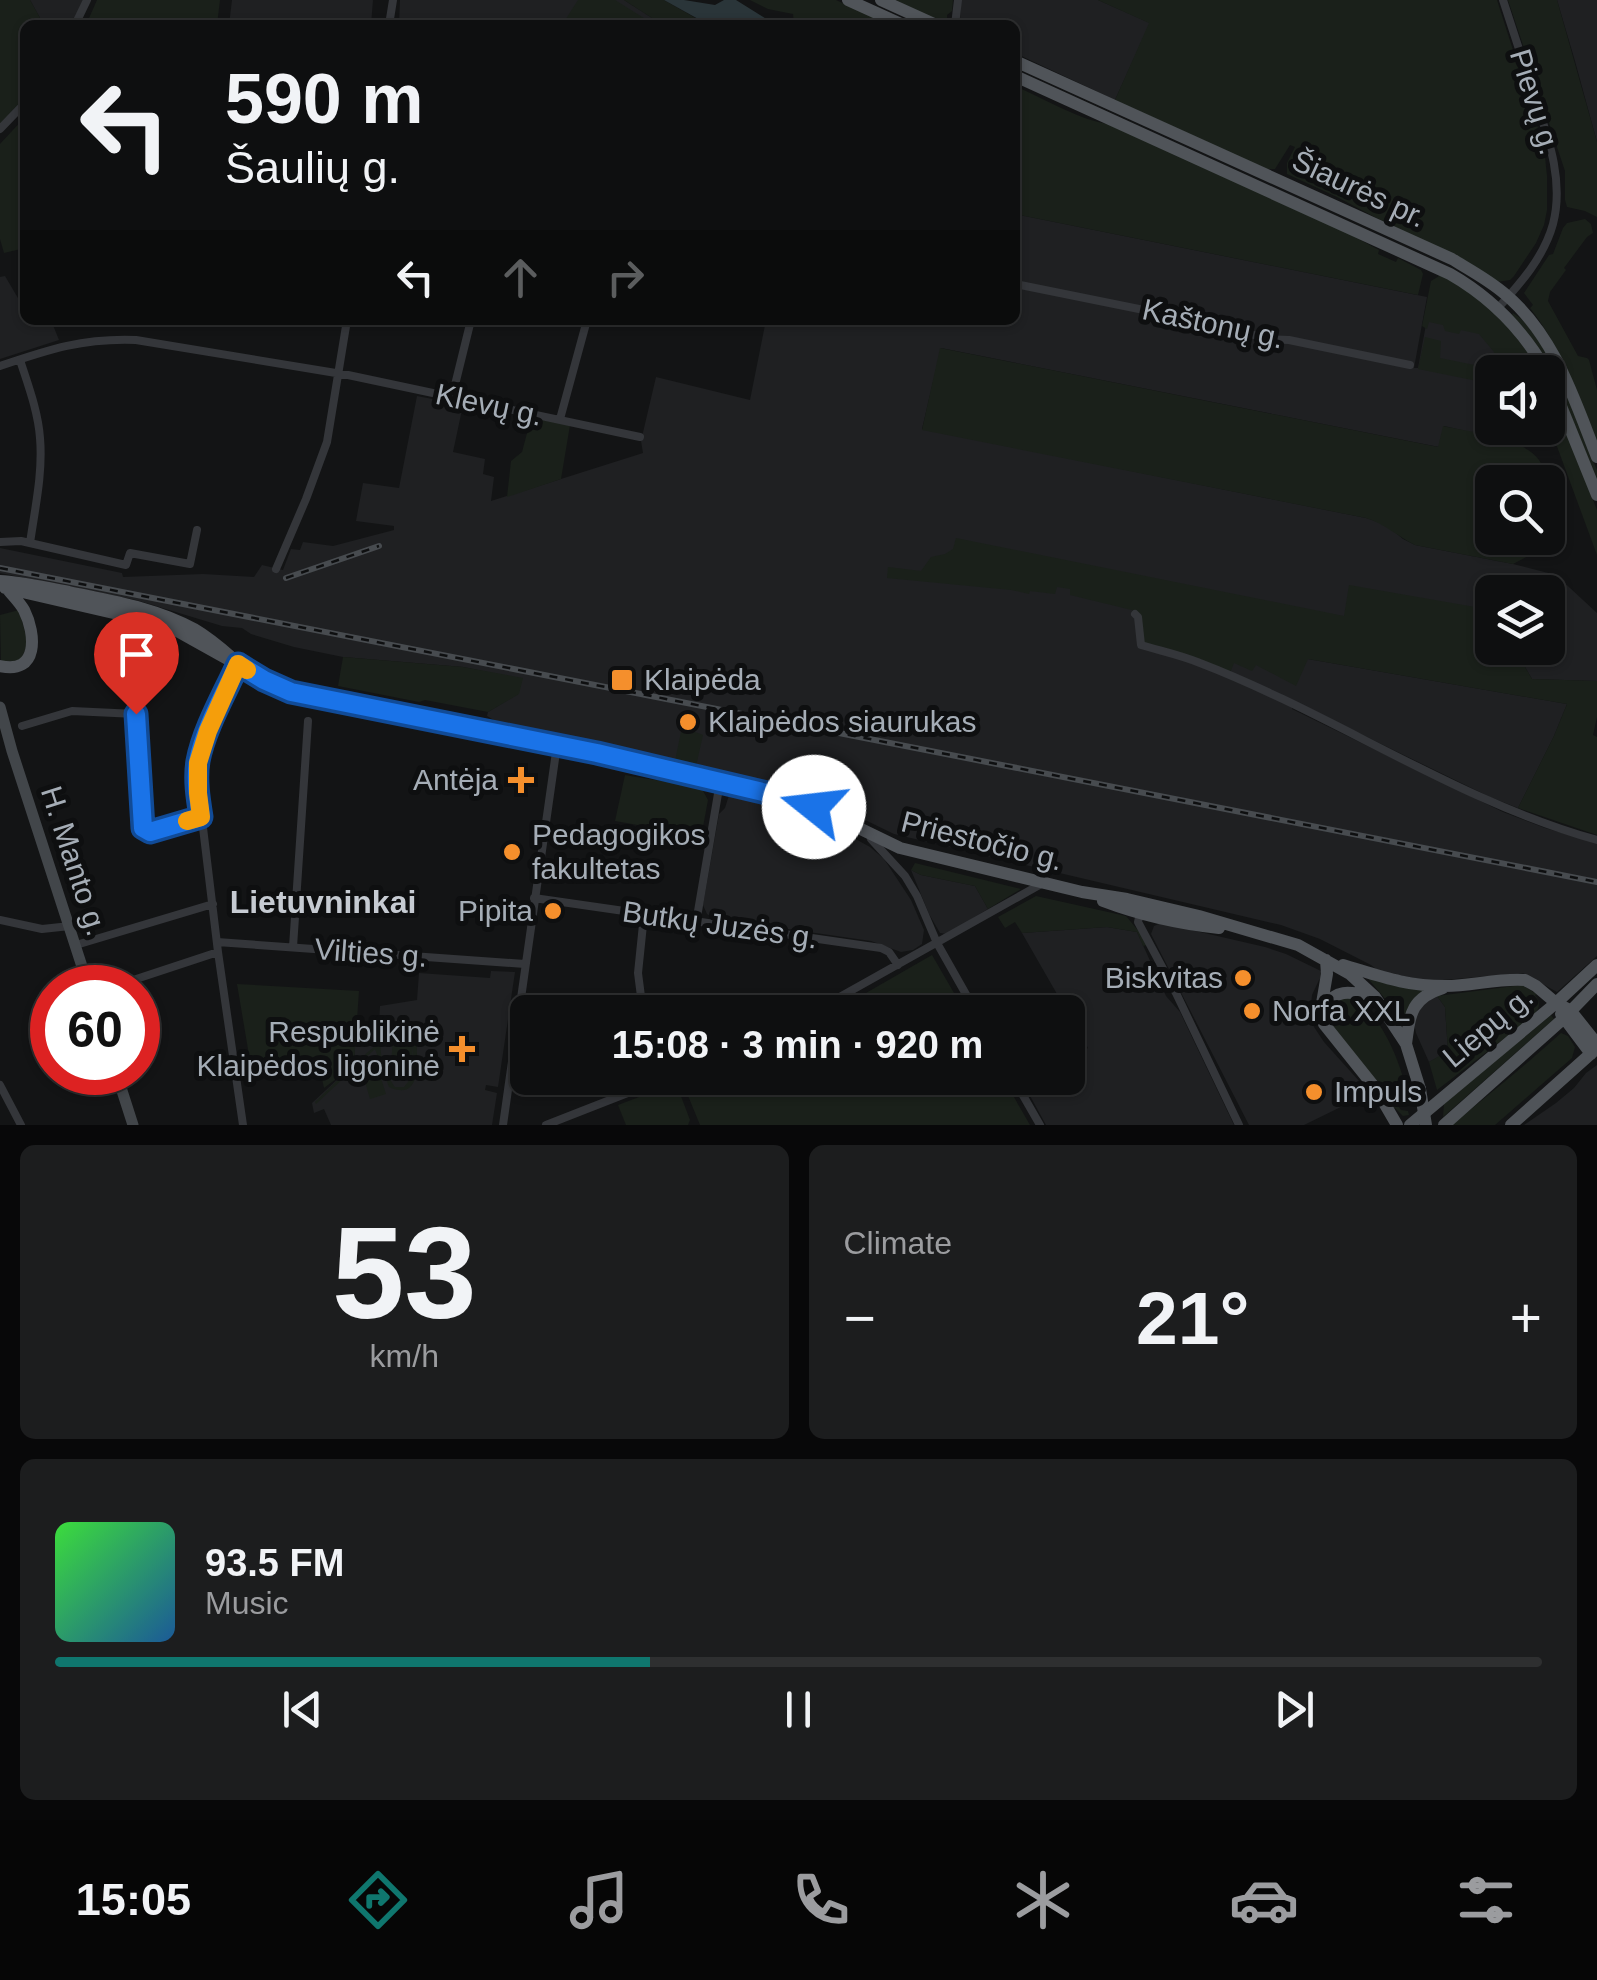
<!DOCTYPE html>
<html lang="en">
<head>
<meta charset="utf-8">
<style>
	body { margin:0; font-family:Arial,sans-serif; background:#1c1d1e; color:#f1f3f6; height:100vh; display:flex; flex-direction:column; font-size:38px; white-space:nowrap }
	* { box-sizing:border-box; margin:0 }
	p { font-size:32px; color:#9b9c9f }
	.icon { flex:none; width:55px; height:55px; fill:none; stroke:currentColor; stroke-width:2; stroke-linecap:round; stroke-linejoin:round }
	.map { position:relative; height:1125px; overflow:hidden }
	.sheet { display:flex; flex-direction:column; gap:20px; padding:20px; background:#080809; flex:1 }
	.sheet>* { flex:none }
	.top-card { position:absolute; left:20px; top:20px; width:1000px; height:305px; border-radius:15px; box-shadow:0 2px 8px #0004,0 0 0 2px #2e2f30; background:#0e0f10; color:#f1f3f6; overflow:hidden }
	.fabs { position:absolute; left:1475px; top:355px; display:grid; gap:20px }
	.fabs a { display:grid; place-items:center; width:90px; height:90px; border-radius:15px; background:#0e0f10; box-shadow:0 2px 8px #0004,0 0 0 2px #2e2f30; font-size:50px }
	.speed { position:absolute; left:30px; top:965px; display:flex; gap:20px; font-size:50px; font-weight:700; text-align:center }
	.speed>* { display:grid; place-content:center; width:130px; height:130px; border-radius:50%; background:#0e0f10; box-shadow:0 2px 8px #0004,0 0 0 2px #2e2f30; line-height:1 }
	.speed .limit { border:15px solid #d22; background:#fff; color:#111 }
	.pin { position:absolute; display:grid; place-items:center; width:85px; height:85px; color:#fff; margin:-102px -42px; border-radius:50% 50% 50% 0; rotate:-45deg; box-shadow:0 0 10px #0007 }
	.pin .icon { rotate:45deg }
	.me { position:absolute; width:110px; margin:-55px; rotate:286deg; stroke-linejoin:round; filter:drop-shadow(0 0 8px #0008) }
	.turn { display:flex; align-items:center; gap:35px; height:210px; padding:0 40px; font-size:45px }
	.turn .icon { width:130px; height:130px; stroke-width:2.5 }
	.turn b { display:block; font-size:70px; line-height:85px }
	.lanes { display:flex; align-items:center; height:95px; padding:0 40px; background:#0003; justify-content:center; gap:50px; direction:ltr }
	.lanes .off { opacity:.35 }
	.big { font-size:75px; font-weight:700; line-height:1.1 }
	.sheet .card { flex:1; display:flex; flex-direction:column; justify-content:center; gap:15px; min-width:0; padding:0 35px; border-radius:15px; background:#1c1d1e }
	.sheet .dial { align-items:center; gap:0 }
	.dial b { font-size:130px; line-height:1 }
	.song { display:flex; align-items:center; gap:30px }
	.cover { width:120px; height:120px; border-radius:15px; background:linear-gradient(135deg,hsl(120 70% 55%),hsl(210 70% 35%)) }
	.played { height:10px; border-radius:5px; background:linear-gradient(90deg,#0f766e 40%,#2e2f30 40%) }
	.keys { display:flex; justify-content:space-around; direction:ltr }
	.heat { display:flex; justify-content:space-between; align-items:center; font-size:55px; direction:ltr }
	.sheet .tiles { flex:1; display:grid; gap:20px; grid-template-columns:1fr 1fr }
	.card:last-child { grid-column:span 2 }
	.trip { position:absolute; left:510px; top:995px; width:575px; height:100px; border-radius:15px; background:#0e0f10; box-shadow:0 2px 8px #0004,0 0 0 2px #2e2f30; font-weight:700; line-height:100px; text-align:center }
	.dock { display:flex; height:160px; justify-content:space-around; align-items:center; background:#060606; color:#9b9c9f }
	.dock .icon { width:70px; height:70px }
	.dock .on { color:#0f766e }
	.dock b { font-size:45px; color:#f1f3f6 }
	.map>svg:first-child { display:block }
</style>
</head>
<body>
<div class="map">
<svg width="1597" height="1125" viewBox="0 0 1597 1125">
	<rect width="100%" height="100%" fill="#131415"/>
	<path fill="#1f2022" d="M30 0H83L71 25H44Z
		M232 0H373L371 25H229Z
		M400 0H624L663 25H399Z
		M961 0H1098L1150 23 1115 100 1015 53V25H963L960 19Z
		M1557 0H1597V142L1575 61Z
		M1015 214 1427 297 1414 368H1418L1427 319 1481 330 1504 356 1492 372V428H1529L1526 445 1444 426 1439 447 941 348 922 429 1366 518 1385 524 1403 539 1415 545 1513 564 1556 575 1597 613V681L1532 679 1514 648H1548V592H1492V639L1308 659 1567 704 1554 736 1518 808 1490 797 1291 700 1292 709 1503 812 1545 828 1597 843V956L1557 992 1523 973 1432 981 1380 972 1371 965 1320 939 1281 925 894 834 832 804 799 792 504 726 487 716 488 712 518 694 522 679 463 667 343 657 294 647 251 634 242 628 222 626 136 600 0 573V548L122 573 123 577 203 574 254 577 262 565 283 570 291 549 300 550 303 542 333 546 394 530V526L356 521 363 483 399 488 417 396 463 405 453 452 485 459 483 474 494 477 491 501 643 453 641 441 656 377 750 400 766 320H1015Z
		M5 276 25 310V320H51L59 340 0 359V277Z
		M729 795 783 807 823 821 870 847 884 859 911 900 924 930 922 944 913 950 901 952 871 941 713 918 707 914 703 905 719 814 725 808Z
		M911 870 921 875 975 886 988 909 947 934 940 933 929 914Z
		M1161 923 1265 947 1286 954 1323 972 1324 978 1319 980 1312 995 1310 1014 1314 1027 1324 1042 1368 1091 1349 1103 1304 1125H1249L1151 934 1154 926Z
		M1107 927 1137 932 1166 996 1180 1012 1234 1125H1046L1023 1083 1034 1078H1068V1059L1088 1048 1022 933Z
		M491 971 515 972 498 1087 486 1085 485 1090 497 1093 492 1125H331L324 1109 314 1113 312 1103 354 1064 356 1024 379 1025 380 1006 417 1000 419 973 490 978Z
		M1437 996 1445 1007 1448 1052 1429 1062 1416 1033 1414 1023 1419 1007Z
		M1597 1065V1125H1524L1556 1103 1574 1088 1586 1073Z"/>
	<path fill="#1a201a" fill-rule="evenodd" d="M0 0H30L44 25H25V97L0 124Z
		M97 0H220L217 25H86Z
		M578 0H615L655 25H562Z
		M624 0H664L699 20 711 21 712 25H663Z
		M750 0H836L890 25H794L793 14 768 9Z
		M896 0H953L952 11 947 15V21L939 22Z
		M1098 0H1497L1544 147 1547 176V210L1544 225 1536 243 1514 276 1510 280 1497 282 1337 197 1287 174V163L1295 147 1290 145 1275 169H1266L1115 100 1149 23Z
		M1508 0H1557L1597 142V217L1585 211 1567 207 1565 200V171Z
		M1015 86C1041 97 1083 122 1110 124L1342 230 1379 250 1378 254 1396 262 1398 258 1421 270 1423 274 1418 295 1015 214Z
		M25 117V248L4 253 0 239V144Z
		M1585 219 1591 224 1593 233 1587 237 1564 268 1566 270 1550 292 1548 301 1578 356 1587 358 1589 360 1597 390V442C1578 395 1562 349 1530 308L1533 305 1524 293 1549 255 1553 254 1563 228 1567 223Z
		M1441 275C1485 296 1516 332 1541 372H1492V384L1418 369 1425 337 1441 341 1440 358 1489 368 1494 352 1479 334 1461 330 1459 334 1445 331 1443 325 1429 322 1427 329 1422 326 1431 281Z
		M1513 313C1552 336 1580 428 1597 470V483L1512 315Z
		M940 348 1438 447 1443 426C1470 432 1523 437 1539 460 1550 477 1554 501 1560 521L1544 548 1513 564 1415 545C1397 536 1385 524 1366 518L922 430ZM1492 482H1548V538H1492Z
		M1548 386 1597 510V555L1548 422Z
		M531 418 570 425 561 479 507 497 511 461 522 452Z
		M956 538 1344 616 1349 585 1492 610V648H1514L1532 679 1597 681V717L1593 735 1597 737V835L1518 808 1554 736 1567 704 1308 659 1296 686 1256 665 1252 671 1234 663 1230 673 1145 643 1142 640 1136 611 1070 595V589L1057 587 1055 594 1030 591 1029 594 1011 590 887 578 888 567 921 571 931 557 945 554 953 549Z
		M19 610 28 643 21 660 1 663 0 615Z
		M343 657 463 667 523 678 519 694 488 712 425 700 419 702 338 686Z
		M682 727 703 735 696 766 675 761Z
		M625 775C651 780 676 782 702 789L708 800 703 827 699 829 678 825 677 832 615 821Z
		M915 863 1021 889 988 909 975 886 921 875 911 870Z
		M1036 896 1126 916 1141 934 1147 945 1143 946 1137 932 1107 927 1022 933 1015 922 1005 928 998 917Z
		M932 955 965 1012H833Z
		M1365 975 1424 989 1404 1021Z
		M237 984 359 991 354 1064 375 1046 372 1037 376 1036 378 1041 392 1029C402 1026 412 1029 417 1039 416 1061 423 1102 389 1087L375 1049 316 1104 315 1102 349 1069 324 1088 319 1065 266 1074 258 1073 256 1066 251 1067ZM393 1032H403L412 1039H393L390 1077 409 1078 413 1044 411 1078 404 1087H395C389 1079 379 1057 381 1046 383 1038 387 1036 393 1032Z
		M1522 985 1537 994 1535 995C1545 1007 1534 1014 1526 1022L1437 1090 1429 1062 1448 1051 1445 1007 1437 996Z
		M1352 997C1382 1014 1404 1068 1408 1101H1396V1103L1401 1110 1408 1111 1409 1115 1403 1116 1395 1108 1393 1109 1331 1026 1327 1012 1331 1002Z
		M1551 1015 1554 1019 1443 1117 1444 1104Z
		M1561 1033 1568 1036 1575 1047 1572 1058 1495 1125H1452C1488 1095 1526 1065 1561 1033Z
		M377 1066 386 1094 370 1099 362 1071Z
		M691 1078H1003L1030 1125H700L682 1081Z
		M676 1083 690 1120 688 1125H626L618 1105Z"/>
	<path fill="#2a3539" d="M664 0H684L715 5 724 0H736L776 25H712L711 21 700 20Z"/>
	<g fill="none" stroke-linecap="round" stroke-linejoin="round">
		<path stroke="#34363a" stroke-width="8" d="M75 25 87 0
			M389 25 393 0
			M955 25 958 0
			M0 129 25 103
			M1015 284 1228 327 1267 339 1289 340 1410 365
			M1498 308C1520 284 1544 257 1553 224 1565 178 1546 132 1532 89 1522 59 1513 30 1503 0
			M20 360C28 385 38 411 40 438 43 473 35 508 30 543
			M0 366C50 349 83 338 136 340L348 375 640 437
			M452 397 471 320
			M560 419 587 320
			M0 542 21 541 126 565 130 553 190 564 197 530
			M276 569 306 499 327 442 347 320
			M1135 614 1138 617 1141 645C1161 651 1181 655 1200 663 1335 715 1457 801 1597 840
			M238 664 202 747 197 778 218 952 243 1125
			M22 726 72 711 136 714 143 828 150 832 201 817
			M871 839 905 876 917 896 937 943 976 1012
			M534 898 881 948 889 952 898 965
			M1140 913 1138 922 1176 993 1239 1125
			M0 920 42 929 70 926
			M696 923 720 782
			M217 942 525 964
			M76 945 213 904
			M293 947 308 721
			M109 988 218 952
			M643 1012 638 973 644 915
			M813 1012 1043 883
			M1013 1078 1040 1125
			M0 1085 21 1125
			M503 1125 557 745
			M546 1125 666 1078"/>
		<path stroke="#42464a" stroke-width="11" d="M0 707 12 751 89 988
			M116 1072 133 1125"/>
		<path stroke="#505459" stroke-width="12" d="M848 0 903 25
			M881 0 936 25
			M1015 61 1452 259C1470 270 1489 280 1505 294 1555 336 1574 399 1597 457
			M1015 76 1450 274C1492 298 1523 330 1547 372
			M1548 374 1597 495
			M0 581C23 582 46 588 69 592 112 601 156 608 194 629 211 639 223 650 237 662 252 676 272 685 291 692L624 759 788 799 834 816 900 848 1082 892 1127 899 1199 916 1298 945 1350 974 1375 997 1406 1044 1420 1089
			M5 588 161 624 179 632 231 661
			M0 666C39 675 36 634 24 610 20 603 14 597 9 591
			M1103 901C1140 915 1179 924 1219 928
			M1326 960 1327 974 1321 1009 1324 1024 1376 1089 1397 1125
			M1343 965C1380 976 1405 986 1445 986 1472 986 1498 978 1525 980L1536 986 1556 1003 1570 1010 1594 1040 1596 1049 1511 1125
			M1323 1007C1338 988 1350 992 1372 996
			M1561 1014 1591 1054
			M1406 1044C1410 1014 1411 998 1443 988
			M1410 1125 1556 1003 1597 965
			M1444 1125 1563 1019 1597 984"/>
		<g stroke="#474b4f" stroke-width="6">
			<path id="rail" d="M0 568 1597 882
				M286 578 379 546"/>
		</g>
		<use href="#rail" stroke="#0e0f10" stroke-width="2.5" stroke-dasharray="8" stroke-linecap="butt"/>
		<path stroke="#505459" stroke-width="12" d="M1420 1089 1426 1125"/>
	</g>
	<g fill="none" stroke-linecap="round" stroke-linejoin="round">
		<g stroke="#114b97" stroke-width="25">
			<path id="route" d="M136 714 143 828 150 832 201 817C198 798 195 779 198 761 204 729 225 693 238 664L264 680 291 692 597 753 788 798 814 807"/>
		</g>
		<use href="#route" stroke="#1a73e8" stroke-width="18"/>
		<path stroke="#f59e0b" stroke-width="18" d="M187 821 201 817 198 793V763L208 731 238 664 247 670"/>
	</g>
	<g fill="#f58f2c" stroke="#0e0f10" stroke-width="4">
		<rect x="610" y="668" width="24" height="24" rx="5"/>
		<circle cx="688" cy="722" r="10"/>
		<path d="M516 765h10v10h10v10h-10v10h-10v-10h-10v-10h10z"/>
		<circle cx="512" cy="852" r="10"/>
		<circle cx="553" cy="911" r="10"/>
		<circle cx="1243" cy="978" r="10"/>
		<circle cx="1252" cy="1011" r="10"/>
		<path d="M457 1034h10v10h10v10h-10v10h-10v-10h-10v-10h10z"/>
		<circle cx="1314" cy="1092" r="10"/>
	</g>
	<g text-anchor="middle" stroke-width="10" stroke-linejoin="round" paint-order="stroke">
		<g font-size="30" fill="#a5adb6" stroke="#0e0f10">
			<text transform="translate(1535 102) rotate(73)" y="10">Pievų g.</text>
			<text transform="translate(1359 189) rotate(25)" y="10">Šiaurės pr.</text>
			<text transform="translate(1213 324) rotate(12)" y="10">Kaštonų g.</text>
			<text transform="translate(489 405) rotate(12)" y="10">Klevų g.</text>
			<text transform="translate(982 841) rotate(14)" y="10">Priestočio g.</text>
			<text transform="translate(74 861) rotate(72)" y="10">H. Manto g.</text>
			<text transform="translate(720 925) rotate(8)" y="10">Butkų Juzės g.</text>
			<text transform="translate(371 953) rotate(4)" y="10">Vilties g.</text>
			<text transform="translate(1488 1027) rotate(-40)" y="10">Liepų g.</text>
		</g>
		<g font-size="30" fill="#a5adb6" stroke="#0e0f10" text-anchor="start">
			<text x="644" y="690">Klaipėda</text>
			<text x="708" y="732">Klaipėdos siaurukas</text>
			<text x="498" y="790" text-anchor="end">Antėja</text>
			<text x="532" y="845">Pedagogikos<tspan x="532" dy="34">fakultetas</tspan></text>
			<text x="533" y="921" text-anchor="end">Pipita</text>
			<text x="1223" y="988" text-anchor="end">Biskvitas</text>
			<text x="1272" y="1021">Norfa XXL</text>
			<text x="440" y="1042" text-anchor="end">Respublikinė<tspan x="440" dy="34">Klaipėdos ligoninė</tspan></text>
			<text x="1334" y="1102">Impuls</text>
		</g>
		<g font-size="32" font-weight="bold" fill="#c6cbd2" stroke="#0e0f10">
			<text x="323" y="913">Lietuvninkai</text>
		</g>
	</g>
</svg>
<div class="fabs">
<a><svg class="icon" aria-label="sound" viewBox="0 0 24 24"><path d="M4 9h4l5-4v14l-5-4H4zM17 9q2 3 0 6"/></svg></a>
<a><svg class="icon" aria-label="search" viewBox="0 0 24 24"><circle cx="10" cy="10" r="6"/><path d="M15 15l6 6"/></svg></a>
<a><svg class="icon" aria-label="layers" viewBox="0 0 24 24"><path d="M12 4l9 5-9 5-9-5zM3 14l9 5 9-5"/></svg></a>
</div>
<div class="speed"><div class="limit">60</div></div>
<div class="pin" style="left:136px;top:714px;background:#d93025"><svg class="icon" aria-label="arrive" viewBox="0 0 24 24"><path d="M6 21V4h12l-3 4 3 4H6"/></svg></div>
<svg class="me" style="left:814px;top:807px" viewBox="-20 -20 40 40"><circle r="19" fill="#fff"/><path d="M0-13L10 11 0 6-10 11z" fill="#1a73e8"/></svg>
<div class="trip">15:08 · 3 min · 920 m</div>
<div class="top-card">
<div class="turn"><svg class="icon" aria-label="left" viewBox="0 0 24 24"><path d="M17 20v-9H6M10 6l-5 5 5 5"/></svg><div><b>590 m</b>Šaulių g.</div></div>
<div class="lanes"><svg class="icon" aria-label="left" viewBox="0 0 24 24"><path d="M17 20v-9H6M10 6l-5 5 5 5"/></svg><svg class="icon off" aria-label="ahead" viewBox="0 0 24 24"><path d="M12 20V5M6 11l6-6 6 6"/></svg><svg class="icon off" aria-label="right" viewBox="0 0 24 24"><path d="M7 20v-9h11M14 6l5 5-5 5"/></svg></div>
</div>
</div>
<section class="sheet">
<div class="tiles">
<div class="card dial"><b>53</b><p>km/h</p></div>
<div class="card"><p>Climate</p>
<div class="heat"><a>−</a><b class="big">21°</b><a>+</a></div>
</div>
<div class="card">
<div class="song"><i class="cover"></i><div><b>93.5 FM</b><p>Music</p></div></div>
<div class="played"></div>
<div class="keys"><svg class="icon" aria-label="previous" viewBox="0 0 24 24"><path d="M18 5L8 12l10 7zM5 5v14"/></svg><svg class="icon" aria-label="pause" viewBox="0 0 24 24"><path d="M8 5v14M16 5v14"/></svg><svg class="icon" aria-label="next" viewBox="0 0 24 24"><path d="M6 5l10 7-10 7zM19 5v14"/></svg></div>
</div>
</div>
</section>
<nav class="dock">
<b>15:05</b>
<svg class="icon on" aria-label="directions" viewBox="0 0 24 24"><path d="M12 3l9 9-9 9-9-9zM9 14v-3h6M13 9l2 2-2 2"/></svg>
<svg class="icon" aria-label="music" viewBox="0 0 24 24"><path d="M9 18V5l10-2v13"/><circle cx="6" cy="18" r="3"/><circle cx="16" cy="16" r="3"/></svg>
<svg class="icon" aria-label="phone" viewBox="0 0 24 24"><path d="M5 4h4l2 5-3 2q2 4 5 5l2-3 5 2v4C11 20 4 13 5 4z"/></svg>
<svg class="icon" aria-label="climate" viewBox="0 0 24 24"><path d="M12 3v18M4 7l16 10M4 17L20 7"/></svg>
<svg class="icon" aria-label="car" viewBox="0 0 24 24"><path d="M5 17H2v-5l4-1 3-4h7l3 4 3 1v5h-3M9 17h6M6 11h13"/><circle cx="7" cy="17" r="2"/><circle cx="17" cy="17" r="2"/></svg>
<svg class="icon" aria-label="filters" viewBox="0 0 24 24"><path d="M4 7h16M4 17h16"/><circle cx="9" cy="7" r="2"/><circle cx="15" cy="17" r="2"/></svg>
</nav>
</body>
</html>
